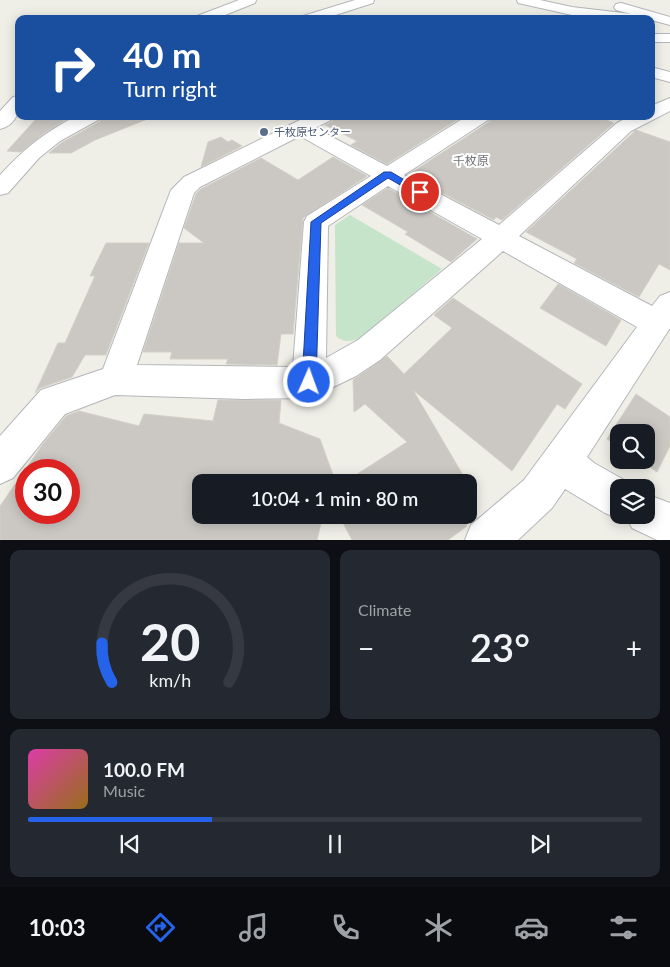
<!DOCTYPE html>
<html lang="en">
<head>
<meta charset="utf-8">
<style>
	body { margin:0; font-family:Lato,"Noto Sans JP",sans-serif; background:#242831; color:#f1f3f6; height:100vh; display:flex; flex-direction:column; font-size:19px; white-space:nowrap }
	* { box-sizing:border-box; margin:0 }
	p { font-size:16px; color:#9ea1a6 }
	.icon { flex:none; width:28px; height:28px; fill:none; stroke:currentColor; stroke-width:2; stroke-linecap:round; stroke-linejoin:round }
	.map { position:relative; height:540px; overflow:hidden }
	.details { display:flex; flex-direction:column; gap:10px; padding:10px; background:#0d0f14; flex:1 }
	.details>* { flex:none }
	.banner { position:absolute; left:15px; top:15px; width:640px; height:105px; border-radius:10px; box-shadow:0 2px 12px #0003; background:#1a4fa0; color:#fff; overflow:hidden }
	.controls { position:absolute; left:610px; top:424px; display:grid; gap:10px }
	.controls a { display:grid; place-items:center; width:45px; height:45px; border-radius:10px; background:#171b24; box-shadow:0 2px 12px #0003; font-size:25px }
	.speed { position:absolute; left:15px; top:459px; display:flex; gap:10px; font-size:25px; font-weight:700; text-align:center }
	.speed>* { display:grid; place-content:center; width:65px; height:65px; border-radius:50%; background:#171b24; box-shadow:0 2px 12px #0003; line-height:1 }
	.speed .limit { border:8px solid #d22; background:#fff; color:#111 }
	.pin { position:absolute; display:grid; place-items:center; width:42px; height:42px; color:#fff; margin:-21px; border:2px solid #fff; border-radius:50%; box-shadow:0 1px 5px #0007 }
	.me { position:absolute; width:55px; margin:-28px; rotate:2deg; stroke-linejoin:round; filter:drop-shadow(0 0 4px #0008) }
	.turn { display:flex; align-items:center; gap:18px; height:105px; padding:0 25px; font-size:22px }
	.turn .icon { width:65px; height:65px; stroke-width:2.5 }
	.turn b { display:block; font-size:35px; line-height:42px }
	.big { font-size:38px; font-weight:600; line-height:1.1 }
	.details .card { flex:1; display:flex; flex-direction:column; justify-content:center; gap:8px; min-width:0; padding:0 18px; border-radius:10px; background:#242831 }
	.details .dial { align-items:center; gap:0 }
	.dial svg { height:130px; overflow:visible; fill:none; stroke:#363941; stroke-width:7; stroke-linecap:round; text-anchor:middle }
	.dial text { fill:#f1f3f6; stroke:none }
	.song { display:flex; align-items:center; gap:15px }
	.cover { width:60px; height:60px; border-radius:8px; background:linear-gradient(135deg,hsl(320 70% 55%),hsl(40 70% 35%)) }
	.played { height:5px; border-radius:2px; background:linear-gradient(90deg,#2563eb 30%,#363941 30%) }
	.keys { display:flex; justify-content:space-around; direction:ltr }
	.heat { display:flex; justify-content:space-between; align-items:center; font-size:28px; direction:ltr }
	.details .tiles { flex:1; display:grid; gap:10px; grid-template-columns:1fr 1fr }
	.card:last-child { grid-column:span 2 }
	.trip { position:absolute; left:192px; top:474px; width:285px; height:50px; border-radius:10px; background:#171b24; box-shadow:0 2px 12px #0003; font-weight:600; line-height:50px; text-align:center }
	.tab-bar { display:flex; height:80px; justify-content:space-around; align-items:center; background:#090b0e; color:#9ea1a6 }
	.tab-bar .icon { width:35px; height:35px }
	.tab-bar .selected { color:#2563eb }
	.tab-bar b { font-size:22px; color:#f1f3f6 }
	.map>svg:first-child { display:block }
</style>
</head>
<body>
<div class="map">
<svg width="670" height="540" viewBox="0 0 670 540">
	<rect width="100%" height="100%" fill="#efeee7"/>
	<path fill="#c6e4ca" d="M350 215 442 269 359 339C351 341 343 343 336 336L335 225Z"/>
	<path fill="#cbc8c4" stroke="#d3d0c6" fill-rule="evenodd" d="M149 116 150 118 95 140 71 153H49L61 143 99 122 102 117Z
		M335 116H463L387 164 351 145 357 141 325 125 332 122Z
		M492 116H596L614 123 502 220 496 217 494 220 408 175 489 122Z
		M68 118 43 134 21 152 7 151 36 119Z
		M636 130 670 142V270L659 264 639 297 574 263 577 259 526 232Z
		M221 137 228 142 232 140 242 146 201 167 208 142Z
		M333 157 367 176 303 218 293 334H281L277 365 226 364 228 359H170L172 352H143L179 243H204L184 228 196 194 201 189 261 158 298 180Z
		M388 188 477 239 451 262 405 234 408 232 362 205Z
		M106 243H149L106 355H85L72 377 40 388 35 393 58 343H65L95 276H90Z
		M558 284 621 320 606 346 540 308Z
		M453 298 582 384 565 409 557 404 512 471 413 390 467 482H345L407 442 365 404 354 412 353 380 387 356 404 374 452 328 434 315Z
		M636 394 670 417V446L657 472 640 460H646V432H619V446L607 439Z
		M218 400H281L279 423 320 439 333 475 331 482H201V515H323L317 540H0V506L43 444 66 416 79 411 139 426 144 414 213 421ZM26 470H69V512H26Z
		M339 515H460L467 526 448 540H352Z"/>
	<g fill="none" stroke-linecap="round" stroke-linejoin="round">
		<g stroke="#b4b6ba" stroke-width="2">
			<path id="minor" d="M239 0H256L255 3 215 19H195L197 16Z
				M355 0H374L373 3 323 19H301L303 16Z
				M517 0H540L572 7 631 14 616 10 614 7 616 4 621 3 670 17V25L644 18 602 19 572 15 518 3Z
				M651 34H670V42H651Z
				M651 67 670 72V82L651 77Z
				M19 96C19 111 18 124 0 129V111L13 97Z
				M670 98V111L631 131 519 236 652 306 660 296 670 292V328L587 457 594 463 633 485 634 488H619V515H646V494L670 503V540H657L632 528 626 516 619 519 605 513 565 489 552 508 518 540H465L471 525 524 480 637 327 503 251 380 360 356 376 321 393 309 398 245 399 115 395 65 414 13 478 0 484V436L41 390 103 369 171 190 184 177 308 116H333L331 120 315 128 387 166 467 116H490L488 120 404 175 499 225 617 123 630 116H651V106ZM300 136 371 176 307 216 304 222 293 367 137 365 194 193 200 187ZM388 186 482 239 358 340 326 358 328 226Z
				M76 116H100L98 120 60 141 39 158 8 193 0 195V175C26 147 43 134 76 116Z"/>
		</g>
		<use href="#minor" fill="#fff" fill-rule="evenodd"/>
	</g>
	<path fill="#2563eb" stroke="#184099" d="M384 172H391L425 192 420 195 416 194 388 178 321 223 316 382 314 386 309 388 304 386 302 382 311 222Z"/>
	<circle fill="#5c6f8a" stroke="#fff" stroke-width="2" cx="264" cy="132" r="5"/>
	<g text-anchor="middle" stroke-width="4" stroke-linejoin="round" paint-order="stroke">
		<g font-size="11" fill="#4e5e75" stroke="#fff" text-anchor="start">
			<text x="274" y="136">千枚原センター</text>
		</g>
		<g font-size="12" fill="#707377" stroke="#fff">
			<text x="471" y="165">千枚原</text>
		</g>
	</g>
</svg>
<div class="controls">
<a><svg class="icon" aria-label="search" viewBox="0 0 24 24"><circle cx="10" cy="10" r="6"/><path d="M15 15l6 6"/></svg></a>
<a><svg class="icon" aria-label="layers" viewBox="0 0 24 24"><path d="M12 4l9 5-9 5-9-5zM3 14l9 5 9-5"/></svg></a>
</div>
<div class="speed"><div class="limit">30</div></div>
<div class="pin" style="left:420px;top:192px;background:#d93025"><svg class="icon" aria-label="arrive" viewBox="0 0 24 24"><path d="M6 21V4h12l-3 4 3 4H6"/></svg></div>
<svg class="me" style="left:309px;top:382px" viewBox="-20 -20 40 40"><circle r="17" fill="#2563eb" stroke="#fff" stroke-width="3"/><path d="M0-11L8 9 0 5-8 9z" fill="#fff"/></svg>
<div class="trip">10:04 · 1 min · 80 m</div>
<div class="banner">
<div class="turn"><svg class="icon" aria-label="right" viewBox="0 0 24 24"><path d="M7 20v-9h11M14 6l5 5-5 5"/></svg><div><b>40 m</b>Turn right</div></div>
</div>
</div>
<section class="details">
<div class="tiles">
<div class="card dial"><svg viewBox="0 0 100 80">
<path d="M14 69A42 42 0 1 1 86 69"/>
<path d="M14 69A42 42 0 0 1 8 45" stroke="#2563eb"/>
<text x="50" y="56" font-size="32" font-weight="700">20</text>
<text x="50" y="72" font-size="11">km/h</text>
</svg></div>
<div class="card"><p>Climate</p>
<div class="heat"><a>−</a><b class="big">23°</b><a>+</a></div>
</div>
<div class="card">
<div class="song"><i class="cover"></i><div><b>100.0 FM</b><p>Music</p></div></div>
<div class="played"></div>
<div class="keys"><svg class="icon" aria-label="previous" viewBox="0 0 24 24"><path d="M18 5L8 12l10 7zM5 5v14"/></svg><svg class="icon" aria-label="pause" viewBox="0 0 24 24"><path d="M8 5v14M16 5v14"/></svg><svg class="icon" aria-label="next" viewBox="0 0 24 24"><path d="M6 5l10 7-10 7zM19 5v14"/></svg></div>
</div>
</div>
</section>
<nav class="tab-bar">
<b>10:03</b>
<svg class="icon selected" aria-label="directions" viewBox="0 0 24 24"><path d="M12 3l9 9-9 9-9-9zM9 14v-3h6M13 9l2 2-2 2"/></svg>
<svg class="icon" aria-label="music" viewBox="0 0 24 24"><path d="M9 18V5l10-2v13"/><circle cx="6" cy="18" r="3"/><circle cx="16" cy="16" r="3"/></svg>
<svg class="icon" aria-label="phone" viewBox="0 0 24 24"><path d="M5 4h4l2 5-3 2q2 4 5 5l2-3 5 2v4C11 20 4 13 5 4z"/></svg>
<svg class="icon" aria-label="climate" viewBox="0 0 24 24"><path d="M12 3v18M4 7l16 10M4 17L20 7"/></svg>
<svg class="icon" aria-label="car" viewBox="0 0 24 24"><path d="M5 17H2v-5l4-1 3-4h7l3 4 3 1v5h-3M9 17h6M6 11h13"/><circle cx="7" cy="17" r="2"/><circle cx="17" cy="17" r="2"/></svg>
<svg class="icon" aria-label="filters" viewBox="0 0 24 24"><path d="M4 7h16M4 17h16"/><circle cx="9" cy="7" r="2"/><circle cx="15" cy="17" r="2"/></svg>
</nav>
</body>
</html>
